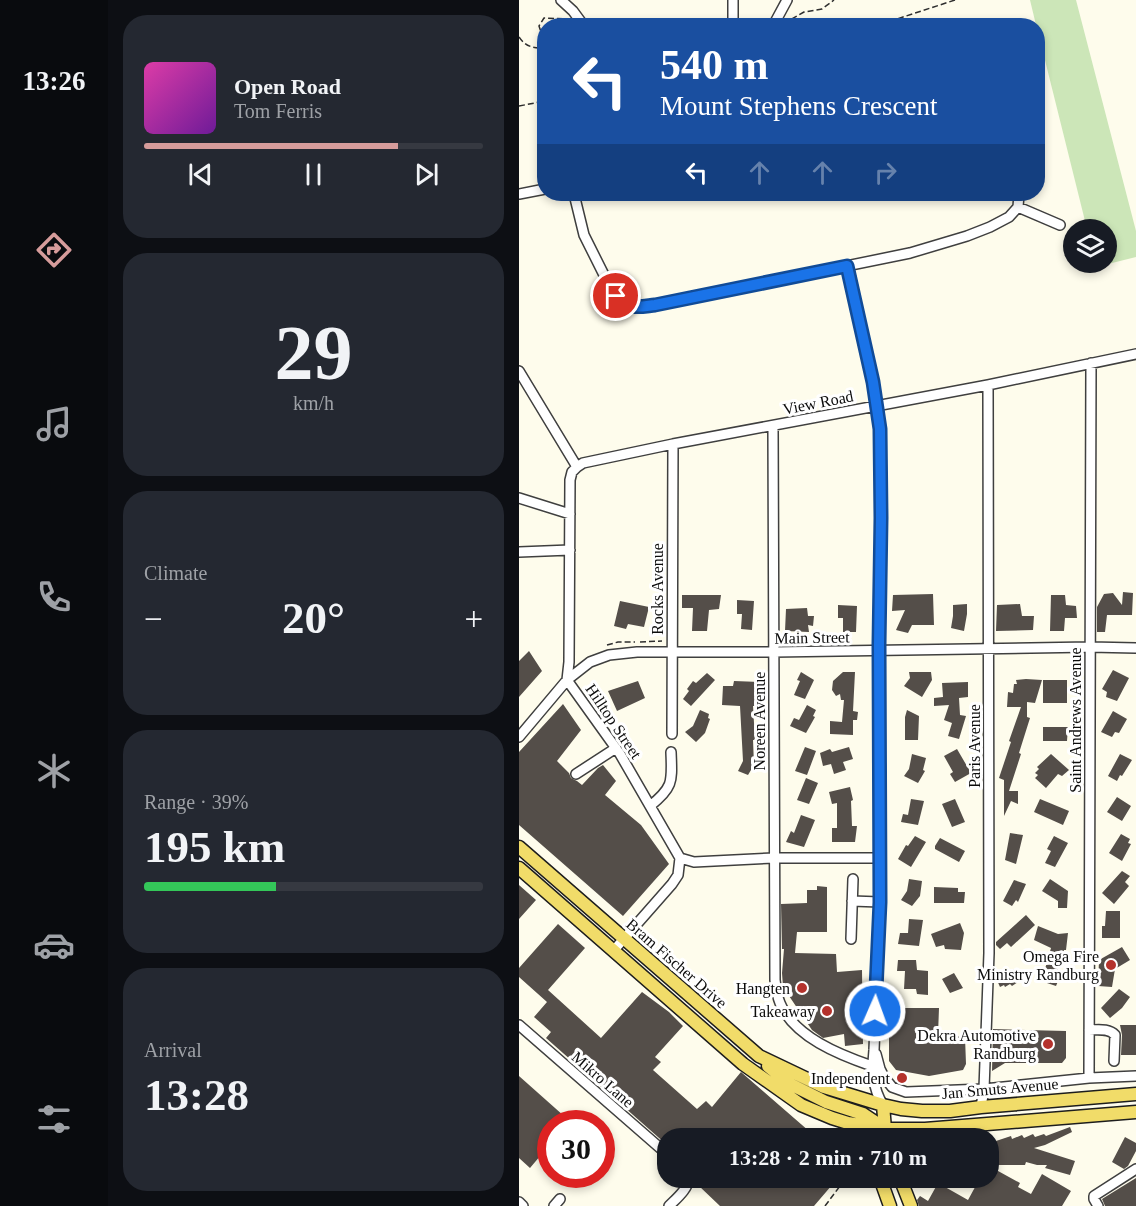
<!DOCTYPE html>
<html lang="en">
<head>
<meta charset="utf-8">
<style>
	body { margin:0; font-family:Georgia,serif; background:#242831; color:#f1f3f6; height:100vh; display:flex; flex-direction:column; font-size:22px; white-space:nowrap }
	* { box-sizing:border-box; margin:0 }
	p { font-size:20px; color:#9ea1a6 }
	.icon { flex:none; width:33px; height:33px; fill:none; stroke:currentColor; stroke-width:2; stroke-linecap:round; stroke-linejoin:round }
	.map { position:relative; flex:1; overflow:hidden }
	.side { display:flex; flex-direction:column; gap:15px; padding:15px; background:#0d0f14; width:411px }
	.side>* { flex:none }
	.guide { position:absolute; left:18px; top:18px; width:508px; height:183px; border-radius:24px; box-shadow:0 3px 9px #0003; background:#1a4fa0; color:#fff; overflow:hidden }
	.controls { position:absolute; left:544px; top:219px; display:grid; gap:12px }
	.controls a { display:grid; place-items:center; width:54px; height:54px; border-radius:50%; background:#171b24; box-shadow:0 3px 9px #0003; font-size:30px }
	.speed { position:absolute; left:18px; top:1110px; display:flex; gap:12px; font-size:30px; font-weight:700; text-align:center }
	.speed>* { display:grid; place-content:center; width:78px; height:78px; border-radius:50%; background:#171b24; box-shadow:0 3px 9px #0003; line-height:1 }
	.speed .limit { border:9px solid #d22; background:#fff; color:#111 }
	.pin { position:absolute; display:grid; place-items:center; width:51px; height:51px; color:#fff; margin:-26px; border:3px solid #fff; border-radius:50%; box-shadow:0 2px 6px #0007 }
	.me { position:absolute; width:66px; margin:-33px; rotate:2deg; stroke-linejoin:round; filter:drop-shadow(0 0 4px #0008) }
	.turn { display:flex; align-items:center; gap:21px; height:126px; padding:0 24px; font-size:27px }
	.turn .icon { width:78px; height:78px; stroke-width:2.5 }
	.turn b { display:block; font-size:42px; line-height:51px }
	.lanes { display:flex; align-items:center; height:57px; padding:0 24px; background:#0003; justify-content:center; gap:30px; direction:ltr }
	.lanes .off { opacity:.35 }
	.big { font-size:45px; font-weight:600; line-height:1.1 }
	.side .widget { flex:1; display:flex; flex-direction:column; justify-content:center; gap:9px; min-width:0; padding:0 21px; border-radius:24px; background:#242831 }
	.side .dial { align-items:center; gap:0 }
	.dial b { font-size:78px; line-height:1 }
	.song { display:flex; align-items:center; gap:18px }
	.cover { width:72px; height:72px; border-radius:9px; background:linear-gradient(135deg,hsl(320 70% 55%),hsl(280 70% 35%)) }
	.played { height:6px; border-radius:3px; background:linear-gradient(90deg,#d69c9b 75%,#363941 75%) }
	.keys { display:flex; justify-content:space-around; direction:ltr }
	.heat { display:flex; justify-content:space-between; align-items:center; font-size:33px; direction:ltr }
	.charge { height:9px; border-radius:4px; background:linear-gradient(90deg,#34c759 39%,#363941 0) }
	.trip { position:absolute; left:138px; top:1128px; width:342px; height:60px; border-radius:24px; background:#171b24; box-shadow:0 3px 9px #0003; font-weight:600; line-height:60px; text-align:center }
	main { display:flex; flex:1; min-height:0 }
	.menu { display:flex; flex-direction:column; width:108px; justify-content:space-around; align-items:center; background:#090b0e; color:#9ea1a6 }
	.menu .icon { width:42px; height:42px }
	.menu .selected { color:#d69c9b }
	.menu b { font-size:27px; color:#f1f3f6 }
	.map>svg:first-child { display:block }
</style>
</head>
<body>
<main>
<nav class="menu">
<b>13:26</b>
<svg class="icon selected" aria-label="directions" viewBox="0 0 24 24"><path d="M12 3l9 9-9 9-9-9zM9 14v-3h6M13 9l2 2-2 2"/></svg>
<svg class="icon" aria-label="music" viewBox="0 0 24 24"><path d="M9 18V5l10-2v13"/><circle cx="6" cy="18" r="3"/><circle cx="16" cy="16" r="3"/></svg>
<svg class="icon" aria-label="phone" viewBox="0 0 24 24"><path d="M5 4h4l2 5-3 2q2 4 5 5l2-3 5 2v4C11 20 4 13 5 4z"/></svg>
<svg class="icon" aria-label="climate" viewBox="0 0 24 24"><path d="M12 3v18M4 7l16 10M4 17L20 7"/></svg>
<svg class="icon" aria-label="car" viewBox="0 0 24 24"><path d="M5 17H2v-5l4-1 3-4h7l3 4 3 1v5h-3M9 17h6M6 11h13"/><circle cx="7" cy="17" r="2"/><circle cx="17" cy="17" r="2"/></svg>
<svg class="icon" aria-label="filters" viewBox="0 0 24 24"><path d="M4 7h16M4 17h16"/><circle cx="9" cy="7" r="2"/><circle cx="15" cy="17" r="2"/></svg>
</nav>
<section class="side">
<div class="widget">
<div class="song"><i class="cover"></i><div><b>Open Road</b><p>Tom Ferris</p></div></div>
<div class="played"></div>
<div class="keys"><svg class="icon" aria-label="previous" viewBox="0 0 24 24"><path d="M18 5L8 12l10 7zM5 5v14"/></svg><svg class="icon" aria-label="pause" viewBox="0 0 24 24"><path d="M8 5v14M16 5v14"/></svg><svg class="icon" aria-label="next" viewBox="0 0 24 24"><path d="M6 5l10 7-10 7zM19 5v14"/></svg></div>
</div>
<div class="widget dial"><b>29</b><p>km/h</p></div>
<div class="widget"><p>Climate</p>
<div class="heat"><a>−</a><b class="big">20°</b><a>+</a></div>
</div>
<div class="widget"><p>Range · 39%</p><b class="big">195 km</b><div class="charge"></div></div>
<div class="widget"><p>Arrival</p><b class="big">13:28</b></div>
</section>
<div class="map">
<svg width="617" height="1206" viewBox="0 0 617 1206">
	<rect width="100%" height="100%" fill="#fefcec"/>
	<path fill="#cce6b8" d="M511 0H557L617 231V257L577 267 576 263 588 262V230L568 229 519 32V26L517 25Z"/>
	<path fill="#544e49" d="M604 592 614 593 613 615H588L586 632H578V607L585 594 594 593 603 605Z
		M414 594 415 625H393L389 633 377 630 386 610 373 611 374 595Z
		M163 595H202L200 609 190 610 188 631H173L174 608H163Z
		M532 595H546L547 605 557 606 558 618H546L545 631H531Z
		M218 600 235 601 233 630 222 629 223 614H218Z
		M101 601 130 607 125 627 109 624 107 629 95 626Z
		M448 604V614L445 631 432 628 434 616V605Z
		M501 604 503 616H515L514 630 477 631 478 605Z
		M319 605 338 606 337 632H324V618H319Z
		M288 608 289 616H295L294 626 289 625 290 632 266 631 267 609Z
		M10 651 23 671 0 697V661Z
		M594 670 610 678 598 701 587 697 588 692 583 689Z
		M282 672 295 680 286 699 275 695 281 681 278 680Z
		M324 672H336L334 711 339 712 338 720H334V735L311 734V721L323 722 325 700H322L321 694 317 696 313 690 314 681Z
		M390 672H412L413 680 403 697 385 686 391 678Z
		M188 673 196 680 172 706 164 699 170 691 168 689 174 681 177 683Z
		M507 679 523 680 516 703 508 702V717L511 718 500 753 502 754 490 791H499V804L492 801 485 816V780L480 778 492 742 490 741 502 707H488L489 692 494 693 495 684H498L497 680Z
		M524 680H548V703H524Z
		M119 681 126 698 98 711 89 691Z
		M215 681 241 682 242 688H244V706H234L236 740H234L235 765 229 775 219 771 224 761 221 706 203 705 204 686H214Z
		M449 682V697L440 698 441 715 447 716 440 739 429 736 433 723 425 720 430 705 415 706V698L424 697 423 683Z
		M44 704 62 730 38 761 50 773 52 778 58 781 63 785 79 768 84 765 97 781 86 795 122 825 150 864 104 916 0 825V752Z
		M288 705 297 710 294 716 296 717 287 733 271 726 275 718 280 720Z
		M181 710 190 714 189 718 191 719 186 733 177 742 166 732 174 726Z
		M388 710 400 716 399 740H386V717Z
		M594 711 608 719 600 733 596 732 593 737 582 732Z
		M524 727H549L548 741H524Z
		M286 747 297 751 288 775 276 771Z
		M330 747 334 759 324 762 327 770 315 774 312 764 304 766 301 753 311 749 313 752Z
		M438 749 452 773 436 782 431 774 434 772 425 756Z
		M393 754 407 758 404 770 406 771 399 783 385 776 390 769Z
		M532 754 550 770 543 776 539 774 527 788 516 778 519 775 516 773 520 769 518 767Z
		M601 754 613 760 603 776 601 775 598 781 589 776Z
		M287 778 299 783 290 804 278 800Z
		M331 787 334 800 332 801 333 826H338L336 842H313V828H318V803L313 804 310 792Z
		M598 797 612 806 603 821 588 812Z
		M392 799 405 801 399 825 382 822 384 814 389 815Z
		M436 799 446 822 433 827 423 804Z
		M521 799 550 811 544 825 515 812Z
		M282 815 296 820 285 847 267 842 272 831 275 833Z
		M491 833 504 835 497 864 486 860Z
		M602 834 611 839 609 843 612 844 603 861 590 853Z
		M396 836 407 842 392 867 379 859 387 845 389 846Z
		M535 836 549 843 536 867 526 863 532 851 528 849Z
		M421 838 446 851 440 862 416 849V846Z
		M603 871 611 876 606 882 610 886 595 904 583 893Z
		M390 879 403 881 401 896 393 906 382 900 388 891Z
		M531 879 549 891 548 908H539V901L523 891Z
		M495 880 507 884 499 902 497 900 493 906 484 901Z
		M0 885 17 900 0 919Z
		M298 886 308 887V932H278L276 953 317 954 318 972 343 970 344 1044 326 1046 325 1034 304 1038 293 1030 264 987 263 973 265 949H263L262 904 288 903V890H298Z
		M415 887 439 888V892H446L445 903H415Z
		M587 911H601V938H583V926H586Z
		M507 915 516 925 492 947 488 943 481 949 477 945V942Z
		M390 919 404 920 400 946 379 944 381 933H389Z
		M441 923 445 933 442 950 426 949 425 945 417 947 412 934Z
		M39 924 66 948 29 990 82 1038 123 992 150 1012 164 1026 136 1057 142 1062 134 1070 178 1109 187 1101 193 1107 222 1072 298 1138H148V1145L27 1038 32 1032 15 1017 28 1002 0 977V968Z
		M519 926 539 934 549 933 547 950H545L538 972 542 974 537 986 519 980 523 967 526 969 532 948 515 940Z
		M603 947 611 960 596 969 593 987 579 986 580 960Z
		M379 960H397L398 970 409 971V995L398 994 397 989H385L386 971H378Z
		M498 968 505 978 493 986 491 984 486 987 485 985 481 987 477 978Z
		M435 973 444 988 431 993 423 979Z
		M600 989 611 997 603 1008 591 1018 582 1008Z
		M370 1004 379 1008H420L419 1035 446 1037 447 1064 444 1070 410 1076 377 1070 370 1061Z
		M601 1025H617V1055H602L603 1035Z
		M474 1029 547 1031V1058L543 1063H486L473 1071Z
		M0 1076 54 1124H32V1143L11 1168 0 1158Z
		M551 1127 553 1132 526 1145 515 1148 556 1161 551 1175 526 1168 528 1165H518L507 1162 506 1165H470V1161L477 1141 492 1136 493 1139 503 1135 505 1138 514 1134 516 1137 525 1134 527 1136Z
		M606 1137 617 1143V1151L609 1166 605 1169 593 1162Z
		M470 1166 501 1183 499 1187 512 1194 523 1174 552 1191 543 1206H400L398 1200 401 1196 409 1201 419 1183 449 1200 461 1178H470Z
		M188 1178H319L295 1206H201L180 1186Z
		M617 1178V1206H586L583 1199Z"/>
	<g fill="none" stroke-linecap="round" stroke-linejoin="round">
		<g stroke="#3f3f3f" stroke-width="12">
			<path id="minor" d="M42 0 54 11 65 26
				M214 26V0
				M254 26 268 0
				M0 194 26 189
				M55 194 65 235 93 291 102 301 109 306 115 308 136 305 391 253 448 236 471 227 490 217 499 207 500 194
				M499 207 541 225
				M329 266 354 382 361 429 362 518 360 644 361 902 355 1050C353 1070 353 1087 364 1105
				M0 371 58 467
				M254 426 256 980C257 988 258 996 261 1003 275 1037 321 1055 353 1066
				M58 467 53 472 51 480 50 662 48 680 101 754 161 858 175 862 255 858H360
				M58 467 64 463 154 444 469 385 617 354
				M0 498 51 514
				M0 552 51 550
				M153 734 154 444
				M0 737 48 680 71 662 90 655 118 652H255L571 647 617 648
				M57 774 97 748
				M131 806C155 787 153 781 152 752
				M333 901 361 902
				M332 939 334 879
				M95 950 153 884 159 875 161 858
				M0 1025 148 1154
				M570 1030C579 1030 590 1028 596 1035L595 1061
				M357 1054 361 1069 365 1077 373 1087 387 1092 465 1089 570 1078 617 1076
				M570 1078 572 363
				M462 1107 465 1089 470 953 469 385
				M0 1202 4 1206
				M35 1206 41 1199
				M150 1206C158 1198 169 1189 170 1178
				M579 1206 575 1199V1196L617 1169"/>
		</g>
		<g stroke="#1d1d1d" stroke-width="15">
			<path id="major" d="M0 847 240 1056 305 1087 364 1105 382 1109 403 1111H431L462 1107 617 1094
				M0 868 224 1064 282 1105 313 1118 329 1123 366 1129H406L617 1112
				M249 1066 271 1084 307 1102 344 1114 362 1126
				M364 1105 366 1129 370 1138
				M329 1123 341 1132 345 1138
				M361 1178 371 1206
				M381 1178 392 1206"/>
		</g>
		<path stroke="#2e2e2e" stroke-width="1.5" stroke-dasharray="6 3" stroke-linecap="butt" d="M266 25 269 21 285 12 303 9 315 0
			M353 26 378 19 436 0
			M0 37C6 46 13 48 23 48L24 38 20 26 25 18 48 19
			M0 106 26 101
			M121 642 143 641
			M88 645 99 642H116
			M306 1206 327 1178"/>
		<use href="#minor" stroke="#fff" stroke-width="9"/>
		<use href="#major" stroke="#f1dc69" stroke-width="12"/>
	</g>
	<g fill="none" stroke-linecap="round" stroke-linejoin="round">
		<g stroke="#114b97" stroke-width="15">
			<path id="route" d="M97 296C111 310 118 307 136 305L328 266 354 382 361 429 362 518 360 644 361 902 356 1011"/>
		</g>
		<use href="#route" stroke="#1a73e8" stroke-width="10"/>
	</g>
	<g fill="#b4322c" stroke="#fff" stroke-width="2">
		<circle cx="592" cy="965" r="6"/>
		<circle cx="283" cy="988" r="6"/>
		<circle cx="308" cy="1011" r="6"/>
		<circle cx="529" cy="1044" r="6"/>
		<circle cx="383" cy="1078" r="6"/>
	</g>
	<g text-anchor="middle" stroke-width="6" stroke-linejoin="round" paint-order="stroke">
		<g font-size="16" fill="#0c0c0c" stroke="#fff">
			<text transform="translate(299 402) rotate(-11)" y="6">View Road</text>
			<text transform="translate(138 589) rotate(-90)" y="6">Rocks Avenue</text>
			<text transform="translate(293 637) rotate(-1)" y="6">Main Street</text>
			<text transform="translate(556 720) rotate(-90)" y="6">Saint Andrews Avenue</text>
			<text transform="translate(95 721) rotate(56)" y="6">Hilltop Street</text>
			<text transform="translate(240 721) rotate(-90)" y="6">Noreen Avenue</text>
			<text transform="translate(455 746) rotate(-90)" y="6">Paris Avenue</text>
			<text transform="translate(158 963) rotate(41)" y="6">Bram Fischer Drive</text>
			<text transform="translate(84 1079) rotate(41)" y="6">Mikro Lane</text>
			<text transform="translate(481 1088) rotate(-5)" y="6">Jan Smuts Avenue</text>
		</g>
		<g font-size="16" fill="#0c0c0c" stroke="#fff" text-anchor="end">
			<text x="580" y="962">Omega Fire<tspan x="580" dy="18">Ministry Randburg</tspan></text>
			<text x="271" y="994">Hangten</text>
			<text x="296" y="1017">Takeaway</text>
			<text x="517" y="1041">Dekra Automotive<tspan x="517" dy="18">Randburg</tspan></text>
			<text x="371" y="1084">Independent</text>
		</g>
	</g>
</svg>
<div class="controls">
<a><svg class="icon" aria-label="layers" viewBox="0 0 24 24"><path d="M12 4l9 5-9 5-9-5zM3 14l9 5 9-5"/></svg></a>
</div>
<div class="speed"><div class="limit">30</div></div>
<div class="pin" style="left:97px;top:296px;background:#d93025"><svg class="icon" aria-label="arrive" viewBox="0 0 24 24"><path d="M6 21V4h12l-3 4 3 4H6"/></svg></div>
<svg class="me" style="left:356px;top:1011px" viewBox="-20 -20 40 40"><circle r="17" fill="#1a73e8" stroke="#fff" stroke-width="3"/><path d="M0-11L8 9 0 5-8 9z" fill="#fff"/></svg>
<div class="trip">13:28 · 2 min · 710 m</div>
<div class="guide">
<div class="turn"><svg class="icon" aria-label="left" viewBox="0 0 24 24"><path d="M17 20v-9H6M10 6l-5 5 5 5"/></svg><div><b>540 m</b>Mount Stephens Crescent</div></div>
<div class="lanes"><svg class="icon" aria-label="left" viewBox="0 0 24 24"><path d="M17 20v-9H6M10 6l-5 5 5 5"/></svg><svg class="icon off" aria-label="ahead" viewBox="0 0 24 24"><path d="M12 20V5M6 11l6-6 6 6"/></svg><svg class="icon off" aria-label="ahead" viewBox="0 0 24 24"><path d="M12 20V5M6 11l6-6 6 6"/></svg><svg class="icon off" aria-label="right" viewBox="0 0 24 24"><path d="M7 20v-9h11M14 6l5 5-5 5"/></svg></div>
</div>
</div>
</main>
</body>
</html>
